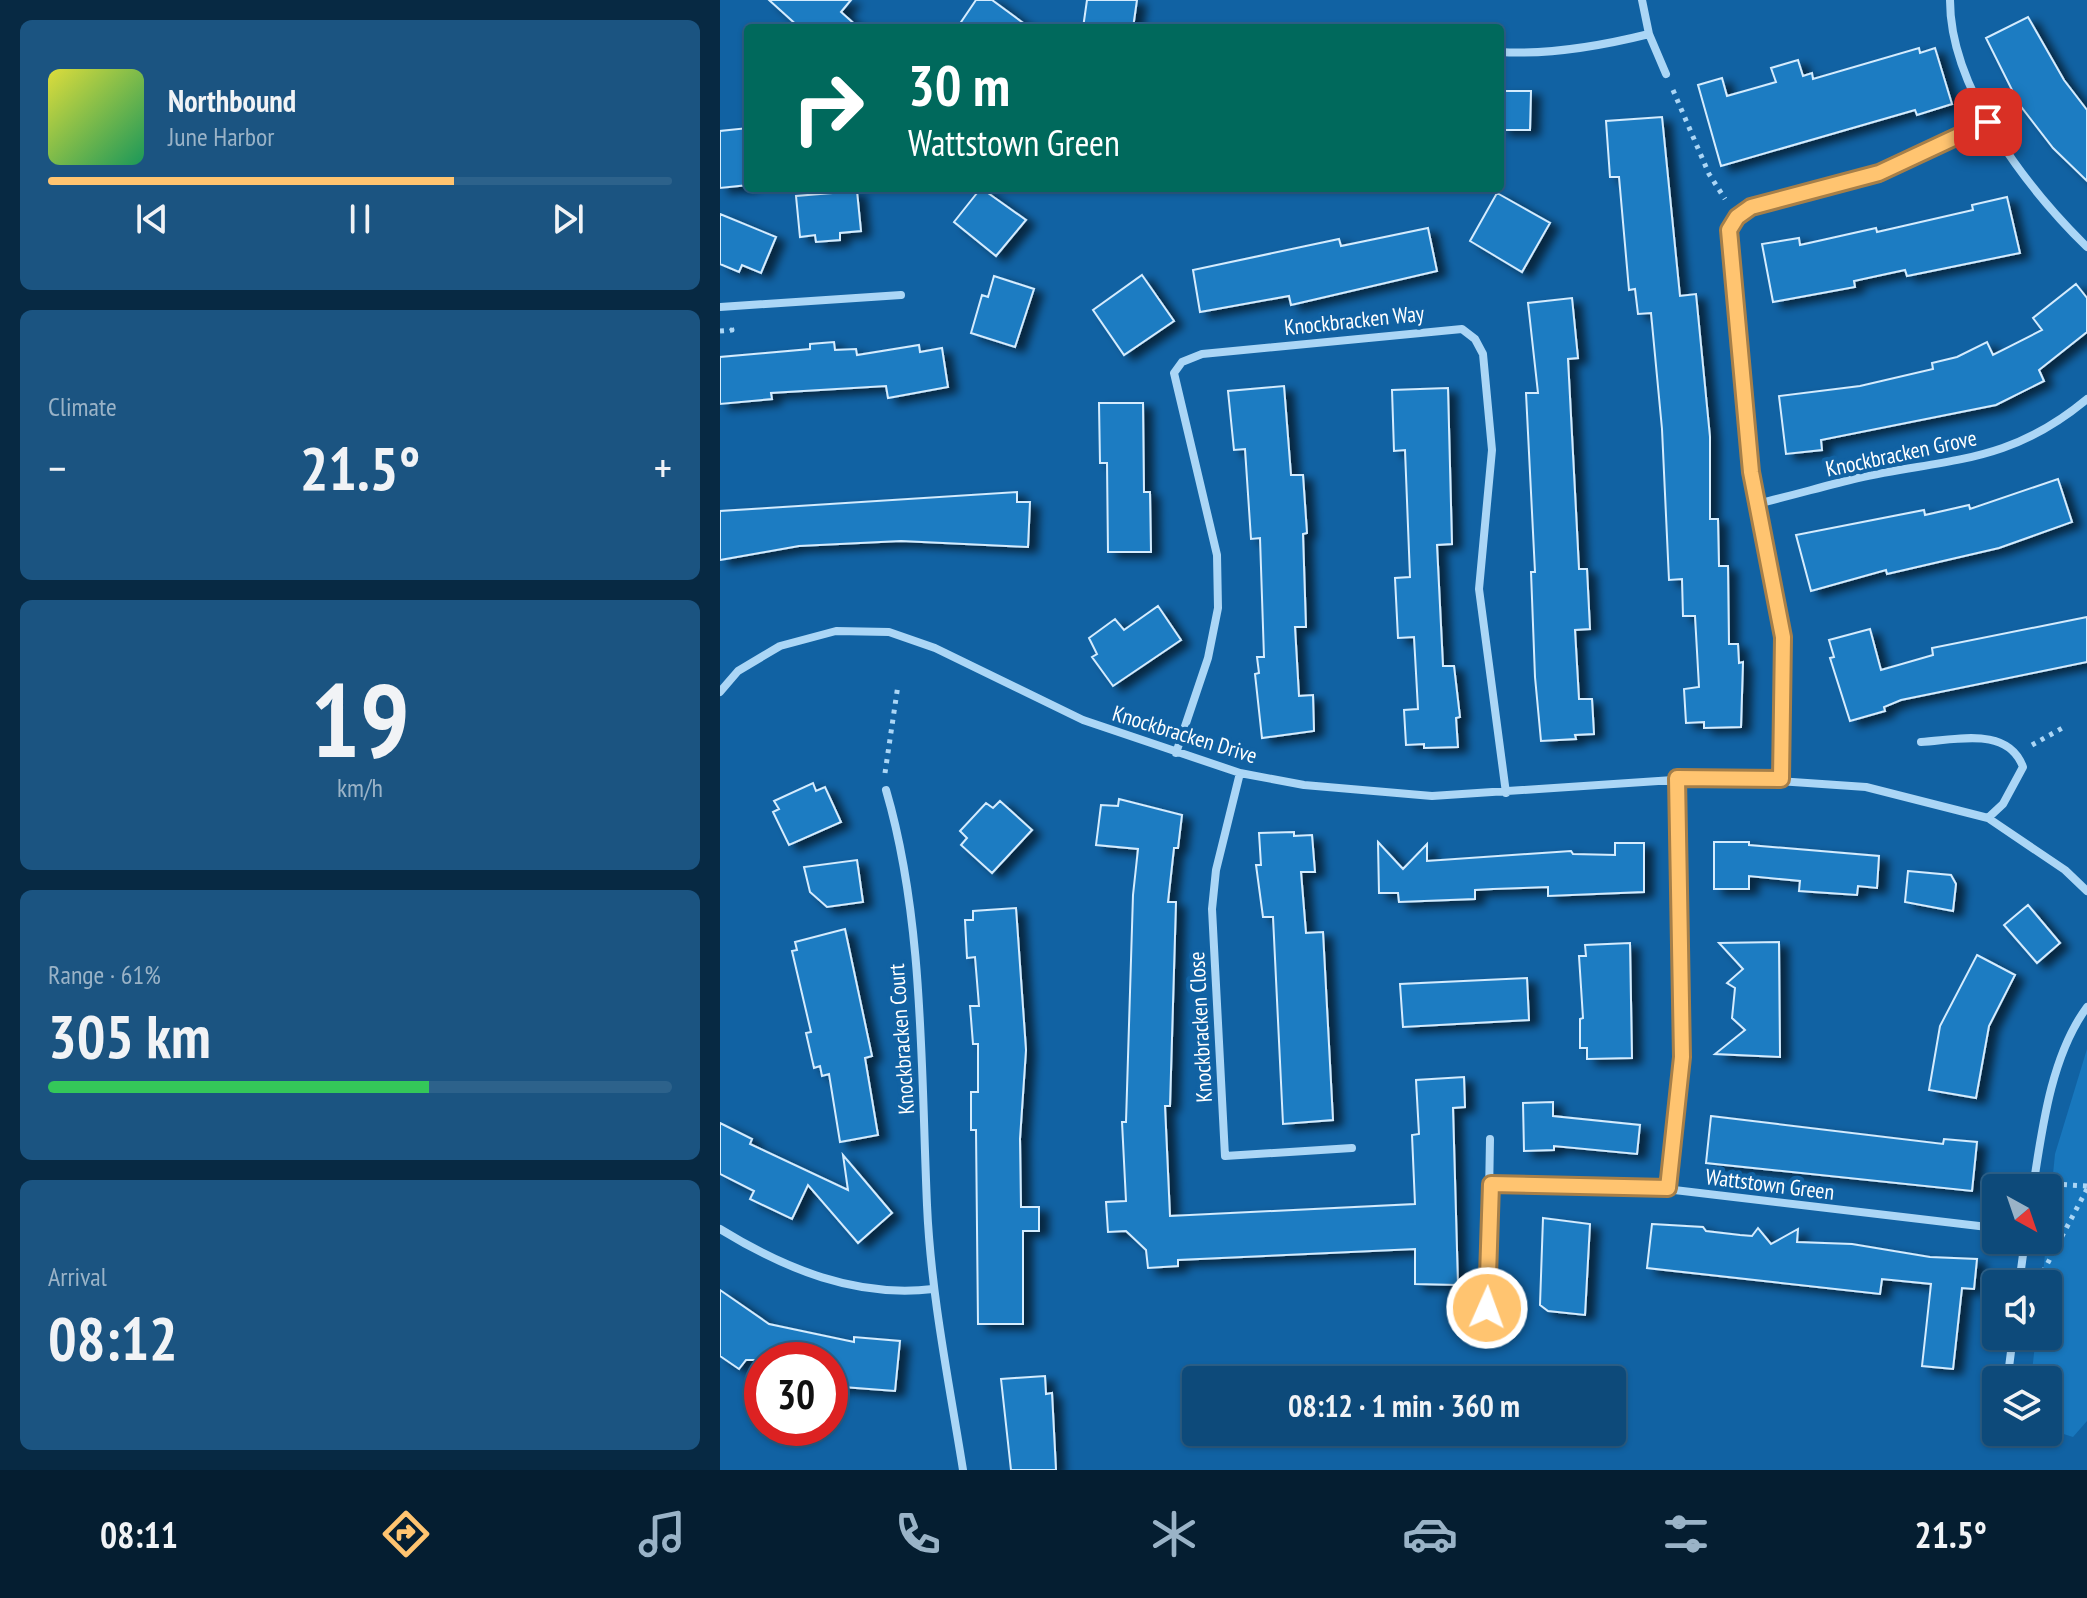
<!DOCTYPE html>
<html lang="en">
<head>
<meta charset="utf-8">
<style>
	body { margin:0; font-family:"PT Sans Narrow",sans-serif; background:#1b5481; color:#f1f3f6; height:100vh; display:flex; flex-direction:column; font-size:30px; white-space:nowrap }
	* { box-sizing:border-box; margin:0 }
	p { font-size:26px; color:#9ab3c7 }
	.icon { flex:none; width:44px; height:44px; fill:none; stroke:currentColor; stroke-width:2; stroke-linecap:round; stroke-linejoin:round }
	.map { position:relative; flex:1; overflow:hidden }
	.panel { display:flex; flex-direction:column; gap:20px; padding:20px; background:#072943; width:720px }
	.panel>* { flex:none }
	.banner { position:absolute; left:24px; top:24px; width:760px; height:168px; border-radius:8px; box-shadow:0 2px 6px #0004,0 0 0 2px #2d628b; background:#00695c; color:#fff; overflow:hidden }
	.needle { width:52px; rotate:140deg }
	.controls { position:absolute; left:1262px; top:1174px; display:grid; gap:16px }
	.controls a { display:grid; place-items:center; width:80px; height:80px; border-radius:8px; background:#0d4a7a; box-shadow:0 2px 6px #0004,0 0 0 2px #2d628b; font-size:40px }
	.speed { position:absolute; left:24px; top:1342px; display:flex; gap:16px; font-size:40px; font-weight:700; text-align:center }
	.speed>* { display:grid; place-content:center; width:104px; height:104px; border-radius:50%; background:#0d4a7a; box-shadow:0 2px 6px #0004,0 0 0 2px #2d628b; line-height:1 }
	.speed .limit { border:12px solid #d22; background:#fff; color:#111 }
	.pin { position:absolute; display:grid; place-items:center; width:68px; height:68px; color:#fff; margin:-34px; border-radius:16px; box-shadow:0 4px 12px #0006 }
	.me { position:absolute; width:88px; margin:-44px; rotate:2deg; stroke-linejoin:round; filter:drop-shadow(0 0 6px #0008) }
	.turn { display:flex; align-items:center; gap:28px; height:168px; padding:0 32px; font-size:36px }
	.turn .icon { width:104px; height:104px; stroke-width:2.5 }
	.turn b { display:block; font-size:56px; line-height:68px }
	.big { font-size:60px; font-weight:800; line-height:1.1 }
	.panel .widget { flex:1; display:flex; flex-direction:column; justify-content:center; gap:12px; min-width:0; padding:0 28px; border-radius:12px; background:#1b5481 }
	.panel .dial { align-items:center; gap:0 }
	.dial b { font-size:104px; line-height:1 }
	.song { display:flex; align-items:center; gap:24px }
	.cover { width:96px; height:96px; border-radius:12px; background:linear-gradient(135deg,hsl(60 70% 55%),hsl(150 70% 35%)) }
	.played { height:8px; border-radius:4px; background:linear-gradient(90deg,#ffc470 65%,#2d628b 65%) }
	.keys { display:flex; justify-content:space-around; direction:ltr }
	.heat { display:flex; justify-content:space-between; align-items:center; font-size:44px; direction:ltr }
	.charge { height:12px; border-radius:6px; background:linear-gradient(90deg,#34c759 61%,#2d628b 0) }
	.trip { position:absolute; left:462px; top:1366px; width:444px; height:80px; border-radius:8px; background:#0d4a7a; box-shadow:0 2px 6px #0004,0 0 0 2px #2d628b; font-weight:800; line-height:80px; text-align:center }
	.dock { display:flex; height:128px; justify-content:space-around; align-items:center; background:#051e31; color:#9ab3c7 }
	.dock .icon { width:56px; height:56px }
	.dock .current { color:#ffc470 }
	.dock b { font-size:36px; color:#f1f3f6 }
	main { display:flex; flex:1; min-height:0 }
	.map>svg:first-child { display:block }
</style>
</head>
<body>
<main>
<section class="panel">
<div class="widget">
<div class="song"><i class="cover"></i><div><b>Northbound</b><p>June Harbor</p></div></div>
<div class="played"></div>
<div class="keys"><svg class="icon" aria-label="previous" viewBox="0 0 24 24"><path d="M18 5L8 12l10 7zM5 5v14"/></svg><svg class="icon" aria-label="pause" viewBox="0 0 24 24"><path d="M8 5v14M16 5v14"/></svg><svg class="icon" aria-label="next" viewBox="0 0 24 24"><path d="M6 5l10 7-10 7zM19 5v14"/></svg></div>
</div>
<div class="widget"><p>Climate</p>
<div class="heat"><a>−</a><b class="big">21.5°</b><a>+</a></div>
</div>
<div class="widget dial"><b>19</b><p>km/h</p></div>
<div class="widget"><p>Range · 61%</p><b class="big">305 km</b><div class="charge"></div></div>
<div class="widget"><p>Arrival</p><b class="big">08:12</b></div>
</section>
<div class="map">
<svg width="1367" height="1470" viewBox="0 0 1367 1470">
	<defs>
		<filter id="shadow"><feDropShadow dx="9" dy="5" stdDeviation="4" flood-color="#0009"/></filter>
	</defs>
	<rect width="100%" height="100%" fill="#1162a3"/>
	<path fill="#1877bd" d="M1367 1049V1421L1353 1437 1328 1429V1380H1311L1316 1336H1328V1284H1322L1335 1154Z"/>
	<path fill="#1f7bc2" stroke="#d4ecfe" stroke-width="2" filter="url(#shadow)" d="M49 0H131L121 12 139 28H80Z
		M256 0H272L310 28H237Z
		M367 0H417L413 28H363Z
		M1308 17 1344 80 1367 110V181L1333 148 1299 104 1266 38Z
		M1199 48 1200 53 1215 48 1232 104 1197 115 1195 110 1001 166 978 85 1002 78 1007 96 1056 82 1051 68 1078 60 1083 76 1092 73 1093 79Z
		M780 91H811L810 130H780Z
		M942 117 960 296 976 294 990 437V519H998L999 566H1008L1009 644H1018L1019 663 1023 662 1021 727 984 728V722L966 723 964 689 979 687 975 616H963L962 579 949 580 942 429 931 313 918 314 915 289 909 290 899 177H890L886 121Z
		M28 128V185L0 188V131Z
		M261 188 306 220 276 256 234 222Z
		M137 191 141 231 120 233V240L96 242 95 235 80 237 76 196Z
		M777 193 830 223 802 272 750 241Z
		M1287 197 1300 253 1187 276 1185 270 1134 281 1135 287 1053 302 1042 244 1079 238 1080 245 1156 228 1157 232 1253 210 1252 205Z
		M0 214 56 237 41 273 22 265 19 272 0 264Z
		M708 228 717 271 571 305 569 296 480 312 473 270 619 239 621 246Z
		M422 275 454 321 404 355 373 310Z
		M274 276 314 289 295 347 251 333 262 295 268 297Z
		M1356 284 1367 298V332L1319 370 1324 381 1276 405 1101 440 1102 450 1066 454 1059 396 1140 386 1213 369 1212 363 1237 357 1267 342 1273 355 1322 330 1313 318Z
		M852 298 858 358 848 359 856 511 859 569H867L870 629 855 630 859 699H872L874 734 855 735 856 739 821 741 815 677 811 572H815L806 393H818L808 303Z
		M114 342 115 350 136 349 137 355 199 345 200 352 222 348 228 387 168 398 166 386 51 393 52 399 0 404V357L90 349V344Z
		M564 386 571 475H583L587 533 583 534 586 627H575L579 696 593 695 594 731 542 738 535 674 539 673 537 657H544L540 538 531 539 525 449 514 450 508 391Z
		M728 388 732 544 717 545 723 666H734L740 717 736 718 738 747 704 748V744L686 745 684 710 698 709 694 637 678 638 675 578 690 577 685 450 674 451 672 390Z
		M379 403H423L424 492H430L431 552H388L387 463H380Z
		M1338 479 1352 522 1279 548 1167 574 1166 570 1091 591 1076 535 1204 510 1205 515 1249 505 1250 509Z
		M297 492V502H310L308 547 181 541 79 546 0 560V511Z
		M438 606 461 640 393 686 372 657 377 654 369 638 395 619 404 630Z
		M1367 617V662L1181 700 1164 707 1165 711 1130 721 1110 658 1114 657 1109 640 1150 629 1161 670 1213 655 1212 648Z
		M93 783 96 791 105 787 121 822 69 845 53 812 59 809 54 801Z
		M399 799 462 815 458 848H454L448 902H456L450 1106H445L450 1216 695 1204 692 1135 699 1134 696 1080 744 1077 745 1107 733 1108 738 1285 695 1284V1249L458 1260V1266L428 1268 426 1250 406 1231 388 1232 386 1202 406 1201 402 1122H406L413 895 418 849 376 845 381 805 398 806Z
		M280 801 312 830 272 873 241 845 247 838 240 831 266 803 273 808Z
		M574 832V836L592 835 595 872H581L586 933 603 932 613 1120 563 1124 553 917H543L536 865H541L539 833Z
		M658 842 683 869 707 844V861L851 851 853 854 895 855V843H924V892L828 896V887L773 889 755 890V899L679 902 678 893H659Z
		M994 842H1029V845L1159 856 1157 888 1138 886 1137 895 1079 891 1080 881 1029 876V889H994Z
		M137 860 143 902 107 907 90 892 84 867Z
		M1188 871 1231 875 1236 884 1233 911 1185 902Z
		M1308 905 1340 943 1317 963 1284 925Z
		M296 908 306 1050 300 1139 301 1207H319V1231H303V1324H258L256 1130H251V1092H258V1044H253L250 1006H259L255 957 247 958 245 920H253V911Z
		M125 929 152 1056 145 1058 158 1135 120 1142 109 1074 102 1076 100 1066 94 1068 86 1033 91 1032 72 951 77 950 75 942Z
		M1059 942 1060 1057 995 1054 1025 1030 1012 1018 1015 988 1007 983 1023 969 999 943Z
		M910 943 912 1058 867 1059V1048H860V1019L863 1018 859 956H866L865 945Z
		M1257 955 1295 975 1269 1026 1256 1098 1209 1090 1220 1026Z
		M807 978 809 1020 683 1027 680 984Z
		M833 1102V1116L920 1125 917 1154 834 1146V1150L804 1151 803 1103Z
		M991 1116 1223 1144 1224 1139 1257 1142 1252 1191 986 1163Z
		M0 1123 32 1139 30 1144 128 1190 123 1155 172 1213 138 1243 88 1185 72 1219 30 1199 34 1191 0 1174Z
		M823 1218 870 1224 865 1315 828 1311 820 1305Z
		M932 1224 983 1227 986 1231 1020 1235 1032 1236 1038 1228 1051 1244 1078 1229 1077 1242 1132 1244 1210 1257 1257 1259 1254 1289 1242 1288 1233 1369 1202 1366 1211 1284 1162 1279 1160 1294 927 1268Z
		M0 1290 49 1324 134 1342V1337L180 1341 175 1391 110 1386V1360H26L19 1369 0 1356Z
		M325 1376 326 1394 332 1393 336 1470H291L281 1379Z"/>
	<g fill="none" stroke-linecap="round" stroke-linejoin="round">
		<path stroke="#abd6f6" stroke-width="5" stroke-dasharray="4 6" stroke-linecap="butt" d="M953 90 989 174 1005 199
			M0 331 12 330 11 327
			M1312 745 1346 726
			M165 773 178 685
			M1333 1184 1367 1186
			M1323 1272 1367 1189"/>
		<path stroke="#abd6f6" stroke-width="8" d="M922 0 929 34 946 74
			M1230 0C1230 89 1307 188 1367 247
			M780 52C829 55 881 46 929 34
			M0 307 181 295
			M1036 504C1071 496 1104 486 1138 478 1230 458 1289 464 1367 399
			M0 692 18 671 60 646 116 631 169 632 215 648 363 720 520 773 584 785 712 796 998 777 1146 787 1268 818 1345 870 1367 891
			M1201 742C1237 740 1288 726 1303 767L1283 804 1268 818
			M456 753 488 658 498 608 497 555 454 373 462 362 482 354 742 329 755 339 763 354 772 450 759 589 786 793
			M520 773 496 870 492 909 505 1156 632 1148
			M1061 779 1063 637 1031 472 1009 230 1017 217 1031 207 1159 173 1268 122
			M166 790C204 919 201 1071 207 1205 211 1295 229 1382 243 1470
			M771 1184 912 1185 1276 1228
			M948 1188 962 1057 957 778
			M1313 1188C1322 1129 1331 1056 1367 1007
			M0 1229C65 1269 136 1298 213 1289
			M1299 1284 1305 1240
			M763 1338 767 1308 770 1139
			M1288 1375 1293 1336"/>
	</g>
	<g fill="none" stroke-linecap="round" stroke-linejoin="round">
		<g stroke="#a67f49" stroke-width="20">
			<path id="route" d="M767 1308 771 1184 948 1188 962 1057 957 778 1061 779 1063 637 1031 472 1009 230 1017 217 1031 207 1159 173 1268 122"/>
		</g>
		<use href="#route" stroke="#ffc470" stroke-width="14"/>
	</g>
	<g text-anchor="middle" stroke-width="8" stroke-linejoin="round" paint-order="stroke">
		<g font-size="22" fill="#fff" stroke="#1162a3">
			<text transform="translate(634 320) rotate(-6)" y="8">Knockbracken Way</text>
			<text transform="translate(1181 453) rotate(-12)" y="8">Knockbracken Grove</text>
			<text transform="translate(465 734) rotate(17)" y="8">Knockbracken Drive</text>
			<text transform="translate(480 1027) rotate(-93)" y="8">Knockbracken Close</text>
			<text transform="translate(181 1039) rotate(-94)" y="8">Knockbracken Court</text>
			<text transform="translate(1050 1184) rotate(7)" y="8">Wattstown Green</text>
		</g>
	</g>
</svg>
<div class="controls">
<a><svg class="needle" viewBox="-14 -14 28 28"><path d="M0-13l5 13h-10z" fill="#e53935"/><path d="M0 13l5-13h-10z" fill="#9ab3c7"/></svg></a>
<a><svg class="icon" aria-label="sound" viewBox="0 0 24 24"><path d="M4 9h4l5-4v14l-5-4H4zM17 9q2 3 0 6"/></svg></a>
<a><svg class="icon" aria-label="layers" viewBox="0 0 24 24"><path d="M12 4l9 5-9 5-9-5zM3 14l9 5 9-5"/></svg></a>
</div>
<div class="speed"><div class="limit">30</div></div>
<div class="pin" style="left:1268px;top:122px;background:#d93025"><svg class="icon" aria-label="arrive" viewBox="0 0 24 24"><path d="M6 21V4h12l-3 4 3 4H6"/></svg></div>
<svg class="me" style="left:767px;top:1308px" viewBox="-20 -20 40 40"><circle r="17" fill="#ffc470" stroke="#fff" stroke-width="3"/><path d="M0-11L8 9 0 5-8 9z" fill="#fff"/></svg>
<div class="trip">08:12 · 1 min · 360 m</div>
<div class="banner">
<div class="turn"><svg class="icon" aria-label="right" viewBox="0 0 24 24"><path d="M7 20v-9h11M14 6l5 5-5 5"/></svg><div><b>30 m</b>Wattstown Green</div></div>
</div>
</div>
</main>
<nav class="dock">
<b>08:11</b>
<svg class="icon current" aria-label="directions" viewBox="0 0 24 24"><path d="M12 3l9 9-9 9-9-9zM9 14v-3h6M13 9l2 2-2 2"/></svg>
<svg class="icon" aria-label="music" viewBox="0 0 24 24"><path d="M9 18V5l10-2v13"/><circle cx="6" cy="18" r="3"/><circle cx="16" cy="16" r="3"/></svg>
<svg class="icon" aria-label="phone" viewBox="0 0 24 24"><path d="M5 4h4l2 5-3 2q2 4 5 5l2-3 5 2v4C11 20 4 13 5 4z"/></svg>
<svg class="icon" aria-label="climate" viewBox="0 0 24 24"><path d="M12 3v18M4 7l16 10M4 17L20 7"/></svg>
<svg class="icon" aria-label="car" viewBox="0 0 24 24"><path d="M5 17H2v-5l4-1 3-4h7l3 4 3 1v5h-3M9 17h6M6 11h13"/><circle cx="7" cy="17" r="2"/><circle cx="17" cy="17" r="2"/></svg>
<svg class="icon" aria-label="filters" viewBox="0 0 24 24"><path d="M4 7h16M4 17h16"/><circle cx="9" cy="7" r="2"/><circle cx="15" cy="17" r="2"/></svg>
<b>21.5°</b>
</nav>
</body>
</html>
